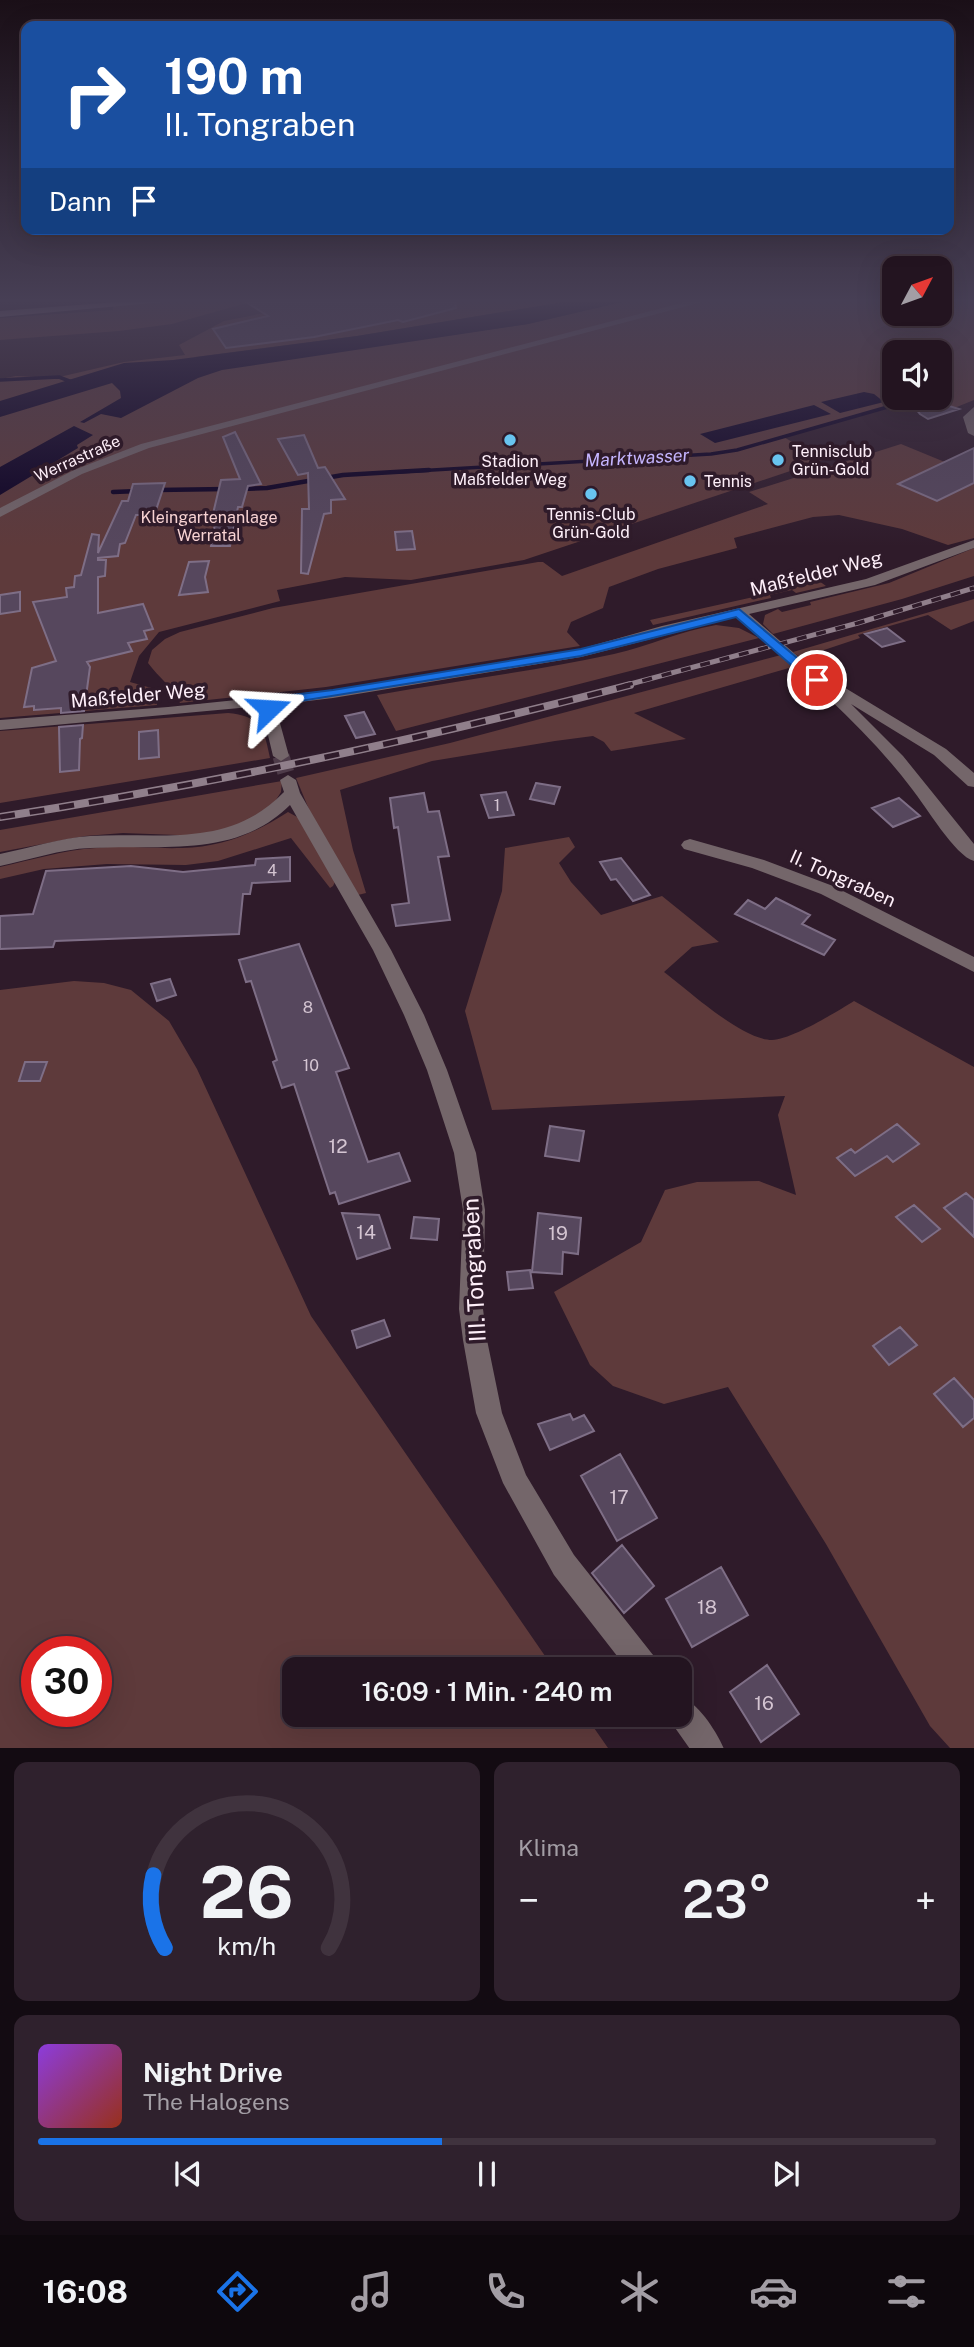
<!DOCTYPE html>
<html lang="de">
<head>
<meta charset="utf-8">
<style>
	body { margin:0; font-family:"Public Sans",sans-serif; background:#2f212d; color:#f1f3f6; height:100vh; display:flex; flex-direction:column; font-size:26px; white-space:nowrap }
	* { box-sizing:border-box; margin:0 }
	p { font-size:23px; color:#a39ea5 }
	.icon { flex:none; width:38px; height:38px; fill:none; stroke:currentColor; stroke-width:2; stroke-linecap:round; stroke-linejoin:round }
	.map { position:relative; height:1748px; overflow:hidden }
	.sheet { display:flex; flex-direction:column; gap:14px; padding:14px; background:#130b12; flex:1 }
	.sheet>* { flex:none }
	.top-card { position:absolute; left:21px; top:21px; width:933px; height:214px; border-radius:14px; box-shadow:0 7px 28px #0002,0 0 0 2px #40333e; background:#1a4fa0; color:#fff; overflow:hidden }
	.needle { width:46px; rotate:49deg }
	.fabs { position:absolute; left:882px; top:256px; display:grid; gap:14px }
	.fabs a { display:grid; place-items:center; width:70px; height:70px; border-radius:14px; background:#231420; box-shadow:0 7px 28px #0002,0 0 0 2px #40333e; font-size:35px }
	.speed { position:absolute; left:21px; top:1636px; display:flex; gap:14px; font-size:35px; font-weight:700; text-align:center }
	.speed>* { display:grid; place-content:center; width:91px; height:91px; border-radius:50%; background:#231420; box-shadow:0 7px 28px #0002,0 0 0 2px #40333e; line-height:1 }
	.speed .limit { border:10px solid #d22; background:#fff; color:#111 }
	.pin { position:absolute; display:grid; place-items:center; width:60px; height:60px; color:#fff; margin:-30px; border:4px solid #fff; border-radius:50%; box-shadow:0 2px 7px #0007 }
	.me { position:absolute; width:77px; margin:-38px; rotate:70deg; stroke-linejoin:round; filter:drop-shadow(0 0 5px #0008) }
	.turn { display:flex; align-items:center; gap:24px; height:147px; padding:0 28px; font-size:32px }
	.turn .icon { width:91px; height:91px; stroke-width:2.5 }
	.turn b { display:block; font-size:49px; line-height:60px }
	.then { display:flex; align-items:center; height:66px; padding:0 28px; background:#0003; gap:14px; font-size:26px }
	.big { font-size:52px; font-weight:600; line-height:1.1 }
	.sheet .card { flex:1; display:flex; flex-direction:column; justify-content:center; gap:10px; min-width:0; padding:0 24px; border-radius:14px; background:#2f212d }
	.sheet .dial { align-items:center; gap:0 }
	.dial svg { height:182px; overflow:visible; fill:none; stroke:#40333e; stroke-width:7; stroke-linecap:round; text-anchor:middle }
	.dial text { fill:#f1f3f6; stroke:none }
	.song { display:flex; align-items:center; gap:21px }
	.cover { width:84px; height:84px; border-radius:10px; background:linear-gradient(135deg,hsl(270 70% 55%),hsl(10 70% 35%)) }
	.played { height:7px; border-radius:4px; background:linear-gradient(90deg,#1a73e8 45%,#40333e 45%) }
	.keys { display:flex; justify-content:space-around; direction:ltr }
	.heat { display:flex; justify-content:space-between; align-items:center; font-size:38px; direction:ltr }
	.sheet .tiles { flex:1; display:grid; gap:14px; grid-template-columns:1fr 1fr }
	.card:last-child { grid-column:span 2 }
	.trip { position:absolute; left:282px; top:1657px; width:410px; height:70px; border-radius:14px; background:#231420; box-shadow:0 7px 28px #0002,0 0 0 2px #40333e; font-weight:600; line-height:70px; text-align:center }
	.tab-bar { display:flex; height:112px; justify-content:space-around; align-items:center; background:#0e080d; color:#a39ea5 }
	.tab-bar .icon { width:49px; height:49px }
	.tab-bar .current { color:#1a73e8 }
	.tab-bar b { font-size:32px; color:#f1f3f6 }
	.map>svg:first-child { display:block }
</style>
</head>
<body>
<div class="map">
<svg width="974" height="1749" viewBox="0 0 974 1749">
	<rect width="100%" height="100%" fill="#2f1b2a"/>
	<path fill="#5e3a3b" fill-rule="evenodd" d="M113 302H250L172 324 119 331 0 340V318L113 310Z
		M320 302H564L357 336 195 357 308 356 528 324 622 302H894V313H940V302H974V400L937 415 905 403 782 436 823 460 524 560 411 580 345 577 277 590 280 601 159 632 139 656 130 682 155 689 157 705 0 718V379L16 376 55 378 124 362 185 355 179 345 224 321ZM894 352H940V397H894Z
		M901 444 974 474V538L948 545 902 529 839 515 813 517 734 538 737 548 658 569 609 587 603 608 571 622 567 632 580 646 326 687 180 703C172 686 159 678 148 663L152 650 165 639 180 632 273 608 538 562H543L562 576 768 504 749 492Z
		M974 548V576L902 599 773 634 763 624 765 615 778 609 782 612 811 605 810 602 889 583Z
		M811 575 826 586 796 593 792 590 770 595 771 598 653 625 650 620 758 596 762 586Z
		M974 599V621L951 630 928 615 858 635 860 638 818 652 824 657 806 662 793 652Z
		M716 625 739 628 759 638 396 731 377 695C456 681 535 671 614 654 649 646 680 631 716 625Z
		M781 655 791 664 789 668 634 713 686 739 611 751 604 742 593 736 555 741 432 761 340 790 353 850 366 893 358 895 313 819 296 778 450 743Z
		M228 713C261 716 264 729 270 758L0 803V731Z
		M282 781 281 792 274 803 252 820 204 836 123 833 85 836 0 852V830Z
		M288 812 299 818 335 882 333 886 330 888 291 838 218 861 186 865 107 864 44 869 0 879V867C32 860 63 850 96 848 125 845 153 849 182 848 223 847 255 833 288 812Z
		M569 837 575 847 559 863 571 882 601 915 662 896 719 942 692 947 664 972C688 990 742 1040 772 1040 793 1039 836 1012 854 1001L974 1067V1748H950L930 1726 826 1544 728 1387 664 1404 613 1386 590 1365 554 1292 641 1242 665 1190 697 1182 759 1181 796 1195 778 1115 785 1096 492 1110 465 1011 502 891 505 848Z
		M74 981 104 983 131 990 169 1021 197 1069 311 1316 554 1669 294 1670V1715H585L608 1748 0 1749V990ZM37 1652H96V1712H37Z"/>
	<path fill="#0c0022" d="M564 302H622L528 324 222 370 198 378 121 418 101 414 84 423 80 422 121 398 120 391 112 383 0 417V401L124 363 173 360 357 336Z
		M864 392 874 394 884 402 840 413 821 402Z
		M814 405 831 414 715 443 700 434Z
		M74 426 93 435 77 445 78 448 0 495V467Z"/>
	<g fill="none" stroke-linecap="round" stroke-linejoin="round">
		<path stroke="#0c0022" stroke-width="3.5" d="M0 380 59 377 77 384
			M398 472 711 454 737 450 898 404 903 400"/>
		<path stroke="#0c0022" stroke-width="4.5" d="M241 489 267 488 343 475 429 470
			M157 490 227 489
			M113 492 139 491"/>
	</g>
	<path fill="#56475d" stroke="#7e6e86" stroke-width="2" d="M246 302H455L456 308 403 322 398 320 314 337 226 348 213 329 268 316Z
		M906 397H920L959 409 928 419 920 414Z
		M235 432 261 484 248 486 242 507H238L230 546H211L216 518H212L221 480 240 479 223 437Z
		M304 435 318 468 325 467 345 499 331 500V513L324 514 308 574 301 573 302 509H309L308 473 298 475 278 439Z
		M974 448V483L937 501 898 484Z
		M165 483 156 510H144L142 515H136L125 543 120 544 118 556 98 558V560H106L105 576 98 577V613L143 604 153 629 144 631 147 639 128 643 132 651 87 662 90 667 84 711 61 713V708L34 710V706L24 707 32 668 56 661 33 602 67 597 66 588 74 587 75 576 81 575 92 534 99 535 98 553 122 501H128L133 484Z
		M412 531 415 549 397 550 395 532Z
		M209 561 205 577 208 592 179 595 189 562Z
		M20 592V611L0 614V595Z
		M887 628 904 641 882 647 865 634Z
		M364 712 375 734 356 738 345 716Z
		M83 725 82 738 80 739 79 770 60 772 59 727Z
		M158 730 159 757 139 759V732Z
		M536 783 560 787 554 804 530 799Z
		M506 792 514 815 489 818 481 795Z
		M424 793 428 812 439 811 449 856 438 857 450 920 396 926 392 905 409 903 398 827 394 828 390 798Z
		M899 798 920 816 893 827 872 808Z
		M290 857V881L252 883 250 894H243L239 934 55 941 53 947 0 949V916L33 914 46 871 131 866 183 872 255 865 256 859Z
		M621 858 650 895 633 901 616 879 611 880 600 862Z
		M776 898 810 915 802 924 835 940 824 955 735 914 748 900 765 909Z
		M299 944 349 1068 336 1072 368 1162 399 1153 410 1181 339 1204 335 1192 330 1194 294 1084 282 1088 273 1062 277 1060 251 981 246 982 239 960Z
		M170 979 176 995 157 1001 151 984Z
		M25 1062H47L40 1081H19Z
		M897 1124 919 1144 893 1162 887 1156 855 1176 837 1158 851 1149 855 1153Z
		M550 1126 584 1131 579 1161 545 1156Z
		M966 1193 974 1200V1237L944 1208Z
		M914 1205 940 1229 922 1242 896 1217Z
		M342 1213 379 1215 390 1248 357 1259Z
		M538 1213 581 1218 578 1254 563 1252 562 1274 532 1272Z
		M414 1217 439 1219 437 1240 411 1238Z
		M530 1270 533 1288 509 1290 507 1272Z
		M384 1320 390 1336 357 1348 352 1331Z
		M900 1327 917 1345 889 1365 873 1346Z
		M954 1378 974 1400V1418L963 1427 934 1394Z
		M570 1414 573 1420 584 1415 594 1431 550 1450 538 1424Z
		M620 1454 657 1518 617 1541 581 1476Z
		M622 1545 654 1586 624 1613 592 1573Z
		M721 1567 748 1615 692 1647 666 1599Z
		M767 1665 799 1714 761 1742 730 1692Z"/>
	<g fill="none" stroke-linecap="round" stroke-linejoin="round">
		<path stroke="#4e3b49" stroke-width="17" stroke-dasharray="17 8" stroke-linecap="butt" d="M281 756 288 780"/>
		<path fill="#74666a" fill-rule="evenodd" d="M974 407V436L968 433 963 417Z
			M974 540V548L875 585 749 614 832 686H842L946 749 974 773V787L968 786 934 755 851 704 903 756 974 844V861C955 856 925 805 912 789 862 723 798 670 736 617L581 657 333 698 275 705 289 756 281 761 273 756 261 706 0 730V720L168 707 333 690 580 649 662 626 866 579Z
			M288 775 296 780 300 793 391 950 424 1015 447 1070 476 1153 485 1210 483 1309 487 1340 502 1413 526 1475 574 1555 657 1660 661 1670H628L554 1575 503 1483 476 1413 463 1340 459 1309 463 1210 454 1153 427 1070 404 1015 373 950 290 805C236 859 160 844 90 848 61 849 29 860 0 866V854C29 848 61 838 90 836 161 832 229 849 284 792L280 780Z
			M690 839 764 860 833 886 974 957V972L821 894 752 868 684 849 681 845 684 841Z
			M679 1695C698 1703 716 1730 724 1749H690L666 1715H679Z"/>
		<path fill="#74666a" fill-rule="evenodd" d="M685 302H702L149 448 82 474 0 517V508L74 470 141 444Z"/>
		<path fill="#a28d94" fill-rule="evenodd" d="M116 302H163L0 317V311Z"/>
		<g stroke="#907f8b" stroke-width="5">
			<path id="rail-far1" d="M623 686 858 623 974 588"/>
		</g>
		<g stroke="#907f8b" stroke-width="8">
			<path id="rail" d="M0 817C213 784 422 739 630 685"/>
		</g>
		<use href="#rail-far1" stroke="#2f1b2a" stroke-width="3.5" stroke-dasharray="10" stroke-linecap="butt"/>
		<use href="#rail" stroke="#2f1b2a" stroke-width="5" stroke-dasharray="15" stroke-linecap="butt"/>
	</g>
	<linearGradient id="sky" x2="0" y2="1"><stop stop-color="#1a0f17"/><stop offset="0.55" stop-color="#473f55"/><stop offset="1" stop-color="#473f55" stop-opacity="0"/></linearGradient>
	<rect width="974" height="547" fill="url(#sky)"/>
	<path fill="#1a73e8" stroke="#114b97" stroke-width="2" d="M739 609 821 678V683H812L736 617 581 656 275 705 274 711H264L261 702 267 698 333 690 581 649Z"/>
	<g fill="#68c4f0" stroke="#2f1b2a" stroke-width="2.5">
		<circle cx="510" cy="440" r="7"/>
		<circle cx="778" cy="460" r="7"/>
		<circle cx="690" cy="481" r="7"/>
		<circle cx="591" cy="494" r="7"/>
	</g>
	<g text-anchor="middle" stroke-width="7" stroke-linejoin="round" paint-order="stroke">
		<g font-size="16" fill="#feeff9" stroke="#2f1b2a" text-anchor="start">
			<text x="792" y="457">Tennisclub<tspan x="792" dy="18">Grün-Gold</tspan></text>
			<text x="510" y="467" text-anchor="middle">Stadion<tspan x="510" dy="18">Maßfelder Weg</tspan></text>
			<text x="704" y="487">Tennis</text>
			<text x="591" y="520" text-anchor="middle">Tennis-Club<tspan x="591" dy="18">Grün-Gold</tspan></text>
		</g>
		<g font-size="16" fill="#feeff9" stroke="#2f1b2a">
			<text transform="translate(77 458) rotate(-24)" y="6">Werrastraße</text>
		</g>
		<g font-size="16" fill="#f8d3d3" stroke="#2f1b2a">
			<text x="209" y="523">Kleingartenanlage<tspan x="209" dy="18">Werratal</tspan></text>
		</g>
		<g font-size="16" fill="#d4c5d2">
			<text x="497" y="811">1</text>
			<text x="272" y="876">4</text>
			<text x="308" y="1013">8</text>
			<text x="311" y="1071">10</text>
		</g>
		<g font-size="18" font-style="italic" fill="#c5b5ff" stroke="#2f1b2a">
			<text transform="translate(637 458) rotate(-3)" y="6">Marktwasser</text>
		</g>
		<g font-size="19" fill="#feeff9" stroke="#2f1b2a">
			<text transform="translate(816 573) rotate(-14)" y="7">Maßfelder Weg</text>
			<text transform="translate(138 695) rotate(-5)" y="7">Maßfelder Weg</text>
			<text transform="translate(843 878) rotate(24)" y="7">II. Tongraben</text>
		</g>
		<g font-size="19" fill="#d4c5d2">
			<text x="338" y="1153">12</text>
			<text x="366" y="1239">14</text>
			<text x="558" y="1240">19</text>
			<text x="619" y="1504">17</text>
			<text x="707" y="1614">18</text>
			<text x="764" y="1710">16</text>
		</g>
		<g font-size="23" fill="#feeff9" stroke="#2f1b2a">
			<text transform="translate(474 1270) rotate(-93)" y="8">III. Tongraben</text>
		</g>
	</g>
</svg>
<div class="fabs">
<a><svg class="needle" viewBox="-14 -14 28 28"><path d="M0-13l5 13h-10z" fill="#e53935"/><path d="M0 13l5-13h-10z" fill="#a39ea5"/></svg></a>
<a><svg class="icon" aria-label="sound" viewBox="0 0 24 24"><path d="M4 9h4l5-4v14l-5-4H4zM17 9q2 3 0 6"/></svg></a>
</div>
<div class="speed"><div class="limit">30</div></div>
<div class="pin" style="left:817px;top:680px;background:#d93025"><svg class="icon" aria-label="arrive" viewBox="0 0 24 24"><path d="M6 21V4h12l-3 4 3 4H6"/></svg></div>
<svg class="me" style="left:269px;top:709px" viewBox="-20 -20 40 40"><path d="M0-17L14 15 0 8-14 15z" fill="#1a73e8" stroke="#fff" stroke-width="4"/></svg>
<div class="trip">16:09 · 1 Min. · 240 m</div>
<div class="top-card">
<div class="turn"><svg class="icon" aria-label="right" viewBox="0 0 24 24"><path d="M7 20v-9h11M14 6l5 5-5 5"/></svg><div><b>190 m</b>II. Tongraben</div></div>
<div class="then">Dann<svg class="icon" aria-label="arrive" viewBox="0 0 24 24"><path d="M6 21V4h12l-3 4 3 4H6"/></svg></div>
</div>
</div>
<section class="sheet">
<div class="tiles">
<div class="card dial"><svg viewBox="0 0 100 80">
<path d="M14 69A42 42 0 1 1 86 69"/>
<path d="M14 69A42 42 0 0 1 9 37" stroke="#1a73e8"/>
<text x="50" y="56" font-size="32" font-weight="700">26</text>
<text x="50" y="72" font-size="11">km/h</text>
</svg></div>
<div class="card"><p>Klima</p>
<div class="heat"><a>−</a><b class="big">23°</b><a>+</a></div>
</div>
<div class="card">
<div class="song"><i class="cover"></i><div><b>Night Drive</b><p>The Halogens</p></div></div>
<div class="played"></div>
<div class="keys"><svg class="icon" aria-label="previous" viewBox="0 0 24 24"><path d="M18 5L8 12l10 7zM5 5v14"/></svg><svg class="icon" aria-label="pause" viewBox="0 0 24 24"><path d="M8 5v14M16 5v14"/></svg><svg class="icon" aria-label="next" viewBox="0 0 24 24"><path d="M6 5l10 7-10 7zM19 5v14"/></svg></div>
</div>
</div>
</section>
<nav class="tab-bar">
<b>16:08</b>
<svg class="icon current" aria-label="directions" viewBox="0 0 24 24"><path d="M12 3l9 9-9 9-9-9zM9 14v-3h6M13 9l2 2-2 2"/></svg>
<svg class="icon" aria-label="music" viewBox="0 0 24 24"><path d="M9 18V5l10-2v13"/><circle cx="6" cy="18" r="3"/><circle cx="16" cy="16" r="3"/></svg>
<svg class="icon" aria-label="phone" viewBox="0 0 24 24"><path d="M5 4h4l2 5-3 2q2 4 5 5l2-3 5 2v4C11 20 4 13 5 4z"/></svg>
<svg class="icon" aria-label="climate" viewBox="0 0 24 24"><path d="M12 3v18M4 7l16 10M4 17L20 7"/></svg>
<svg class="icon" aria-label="car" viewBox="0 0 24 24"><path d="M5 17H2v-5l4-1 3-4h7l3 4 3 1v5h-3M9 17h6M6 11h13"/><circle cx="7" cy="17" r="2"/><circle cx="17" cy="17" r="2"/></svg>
<svg class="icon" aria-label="filters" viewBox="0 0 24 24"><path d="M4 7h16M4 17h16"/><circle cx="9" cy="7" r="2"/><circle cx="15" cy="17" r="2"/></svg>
</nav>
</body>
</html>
